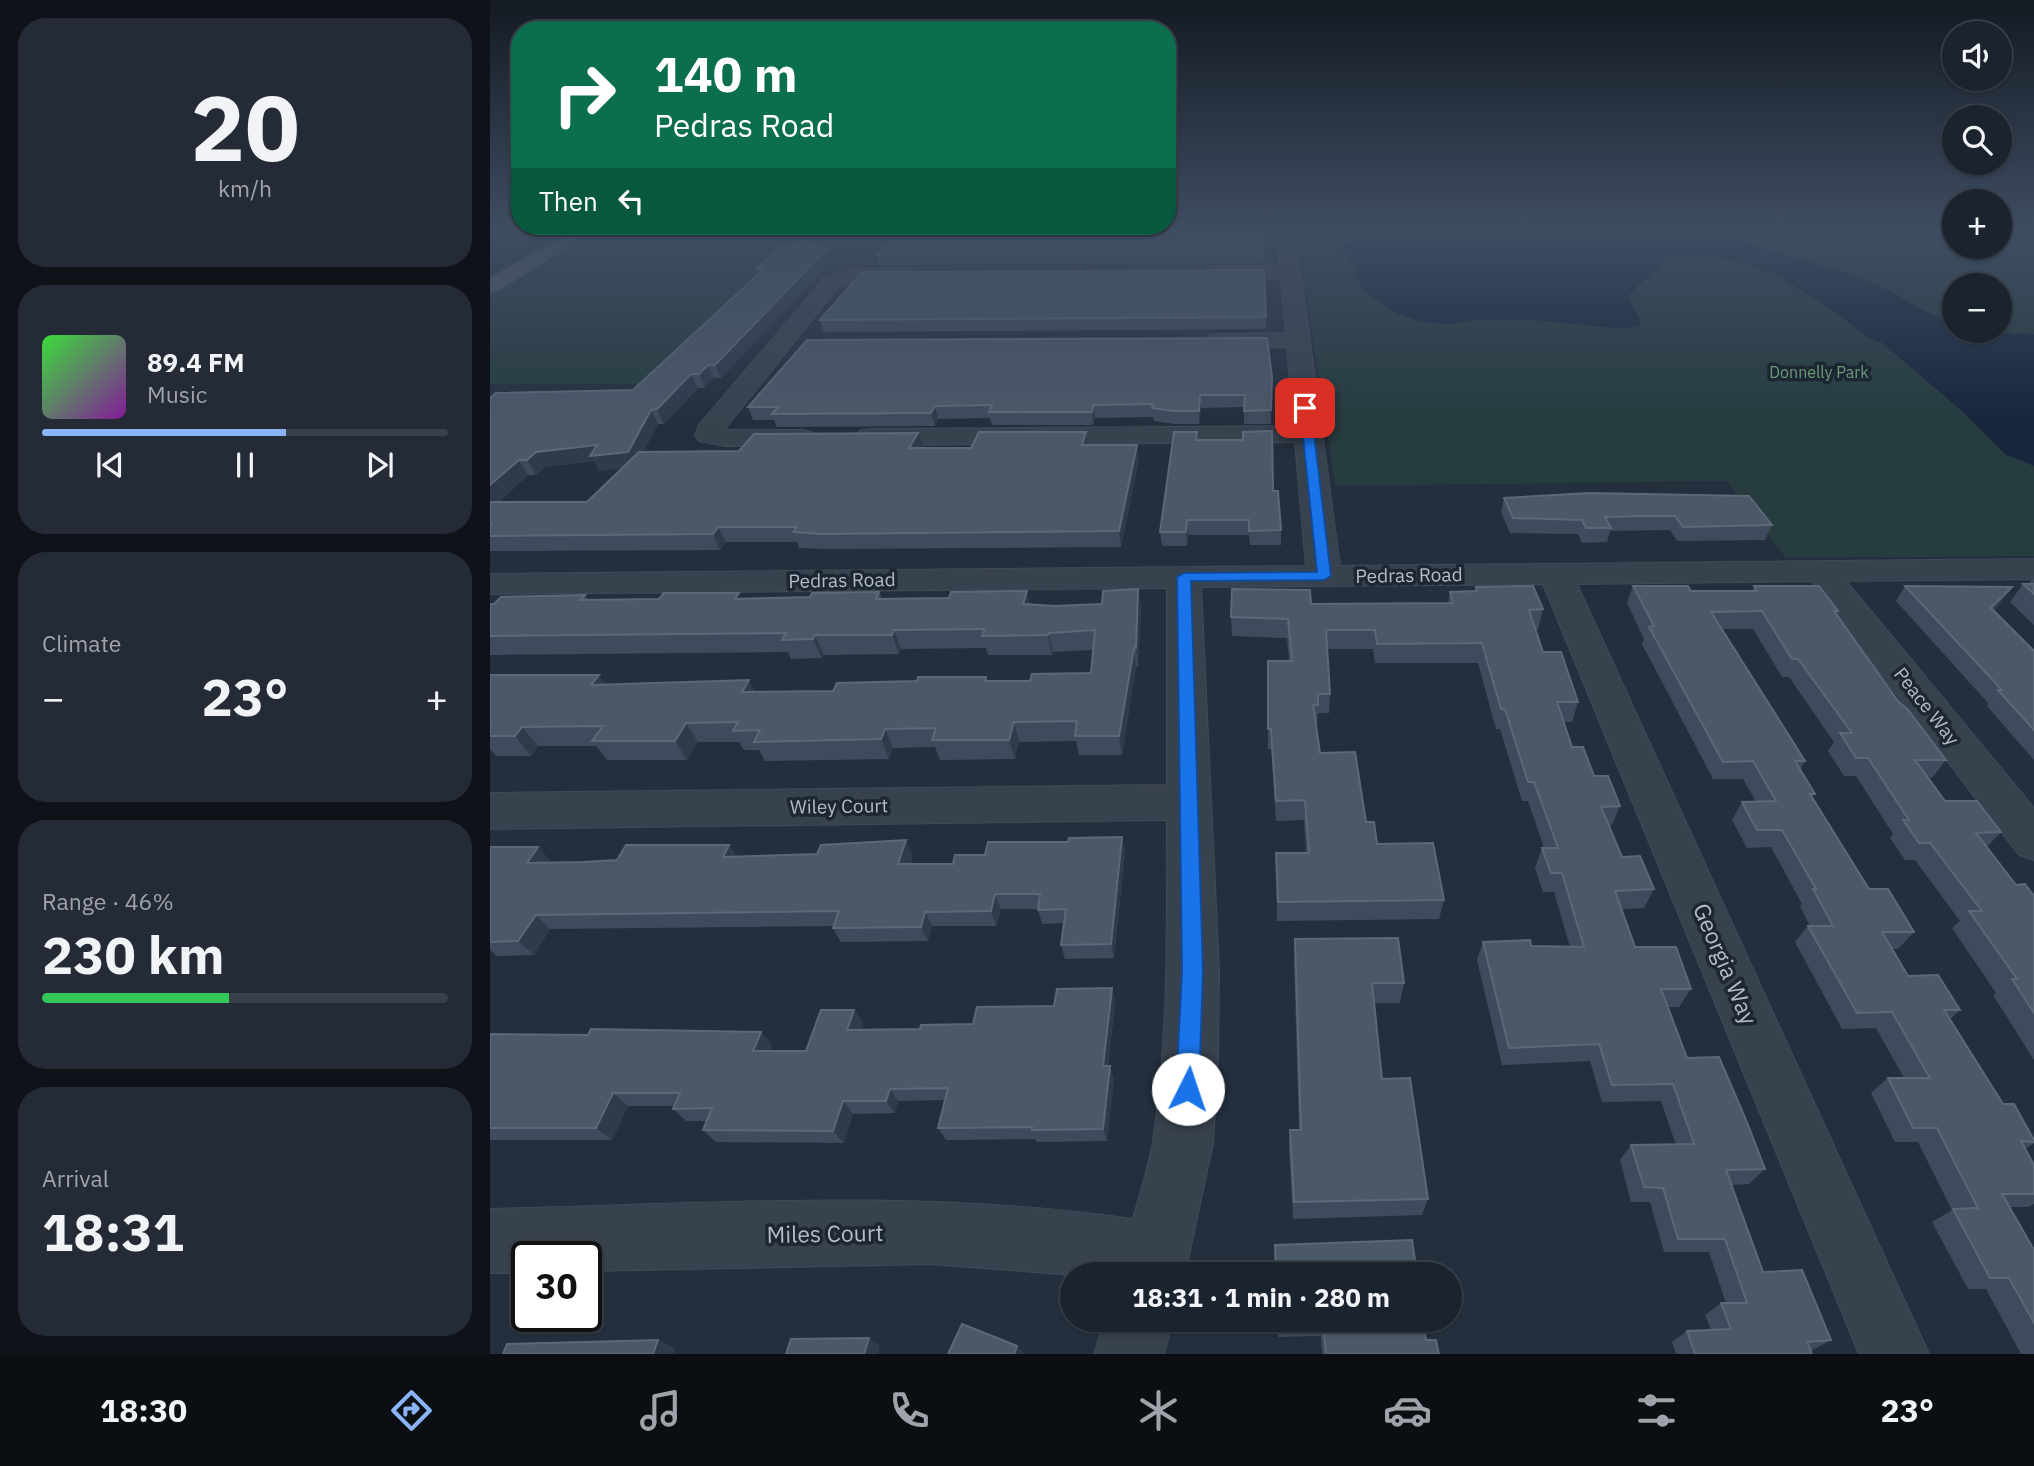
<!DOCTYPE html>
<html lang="en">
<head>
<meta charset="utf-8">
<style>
	body { margin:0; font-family:"IBM Plex Sans",sans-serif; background:#242b36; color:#f1f3f6; height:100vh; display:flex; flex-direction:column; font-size:26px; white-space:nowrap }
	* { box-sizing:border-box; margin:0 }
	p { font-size:23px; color:#a0a4aa }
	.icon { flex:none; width:38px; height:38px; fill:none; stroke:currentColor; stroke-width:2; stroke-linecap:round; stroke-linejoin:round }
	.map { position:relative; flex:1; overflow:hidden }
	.details { display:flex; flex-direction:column; gap:18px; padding:18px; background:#0f1319; width:490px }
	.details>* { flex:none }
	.banner { position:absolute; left:21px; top:21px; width:665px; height:214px; border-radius:28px; box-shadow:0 2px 5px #0004,0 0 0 2px #39404a; background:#0b6e4f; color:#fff; overflow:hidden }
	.tools { position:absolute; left:1452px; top:21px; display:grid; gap:14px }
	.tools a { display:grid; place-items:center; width:70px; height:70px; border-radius:50%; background:#1b232e; box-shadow:0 2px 5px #0004,0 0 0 2px #39404a; font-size:35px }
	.speed { position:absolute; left:21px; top:1241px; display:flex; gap:14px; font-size:35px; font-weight:700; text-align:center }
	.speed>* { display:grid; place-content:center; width:91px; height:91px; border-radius:50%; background:#1b232e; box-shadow:0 2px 5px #0004,0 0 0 2px #39404a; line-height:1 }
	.speed .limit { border:4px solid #111; border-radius:10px; background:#fff; color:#111 }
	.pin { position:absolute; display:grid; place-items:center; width:60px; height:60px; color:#fff; margin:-30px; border-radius:14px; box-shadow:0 4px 10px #0006 }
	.me { position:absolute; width:77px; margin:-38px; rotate:4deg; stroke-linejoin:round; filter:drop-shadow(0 0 5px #0008) }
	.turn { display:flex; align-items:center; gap:24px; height:147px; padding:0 28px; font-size:32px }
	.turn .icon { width:91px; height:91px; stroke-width:2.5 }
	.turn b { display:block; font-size:49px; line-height:60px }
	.then { display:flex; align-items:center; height:66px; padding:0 28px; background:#0003; gap:14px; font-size:26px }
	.big { font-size:52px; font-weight:800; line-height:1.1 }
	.details .widget { flex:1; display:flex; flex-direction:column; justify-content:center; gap:10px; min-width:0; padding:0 24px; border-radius:28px; background:#242b36 }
	.details .dial { align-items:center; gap:0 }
	.dial b { font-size:91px; line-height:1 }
	.song { display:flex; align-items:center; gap:21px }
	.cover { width:84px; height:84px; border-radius:10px; background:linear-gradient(135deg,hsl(120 70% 55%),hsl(290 70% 35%)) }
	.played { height:7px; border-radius:4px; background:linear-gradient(90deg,#8ab4f8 60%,#39404a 60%) }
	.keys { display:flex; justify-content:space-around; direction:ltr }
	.heat { display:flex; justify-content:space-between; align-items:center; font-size:38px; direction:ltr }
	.charge { height:10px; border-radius:5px; background:linear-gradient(90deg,#34c759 46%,#39404a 0) }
	.trip { position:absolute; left:570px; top:1262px; width:402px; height:70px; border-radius:35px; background:#1b232e; box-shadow:0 2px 5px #0004,0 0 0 2px #39404a; font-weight:800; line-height:70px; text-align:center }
	.dock { display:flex; height:112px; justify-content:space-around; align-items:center; background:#0b0e12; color:#a0a4aa }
	.dock .icon { width:49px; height:49px }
	.dock .active { color:#8ab4f8 }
	.dock b { font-size:32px; color:#f1f3f6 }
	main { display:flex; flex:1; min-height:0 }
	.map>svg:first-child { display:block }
</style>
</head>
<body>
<main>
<section class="details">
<div class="widget dial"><b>20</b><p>km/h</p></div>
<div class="widget">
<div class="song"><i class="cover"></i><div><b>89.4 FM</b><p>Music</p></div></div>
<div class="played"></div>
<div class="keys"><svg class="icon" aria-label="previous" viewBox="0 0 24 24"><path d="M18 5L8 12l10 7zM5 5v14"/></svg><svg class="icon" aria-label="pause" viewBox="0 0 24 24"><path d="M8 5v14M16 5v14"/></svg><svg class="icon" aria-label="next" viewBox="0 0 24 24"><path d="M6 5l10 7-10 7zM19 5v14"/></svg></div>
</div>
<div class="widget"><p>Climate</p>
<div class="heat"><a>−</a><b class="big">23°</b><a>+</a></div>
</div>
<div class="widget"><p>Range · 46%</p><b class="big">230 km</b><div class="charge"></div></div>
<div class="widget"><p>Arrival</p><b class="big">18:31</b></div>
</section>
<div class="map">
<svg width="1544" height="1354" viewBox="0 0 1544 1354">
	<rect width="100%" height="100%" fill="#242f3e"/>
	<path fill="#263c3f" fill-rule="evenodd" d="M107 230H441L426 248 304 249 160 384H0V294Z
		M807 230H1465V247H1510V230H1544V556L1296 558 1237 481 845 486ZM1465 285H1510V331H1465Z"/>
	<path fill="#17263c" d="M897 230H1250L1251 237C1262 246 1277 250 1291 254 1322 263 1353 269 1383 283 1411 295 1435 315 1465 323V331L1544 334V466L1515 454 1471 410 1391 342 1380 339C1355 318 1286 270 1256 263 1228 256 1198 254 1170 258L1175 262C1164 274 1148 283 1139 296 1142 308 1149 313 1151 325L1136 329 1043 320H983L960 324 931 322 904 312 881 296 869 284 864 266 848 247 872 236Z"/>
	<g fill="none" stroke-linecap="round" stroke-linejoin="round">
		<g stroke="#414a57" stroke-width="2">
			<path id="minor" d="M787 230H805L850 566 1544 559V579L1356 581 1544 808V860L1528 854 1321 581 1087 584 1439 1354H1369L1053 584 711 587 729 971 728 1061 723 1143 695 1274 583 1275 441 1264 96 1271V1256H37V1273H0V1209C213 1204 432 1188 643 1219 650 1193 659 1167 663 1141 679 1035 677 927 677 820L0 829V793L677 785V588L0 594V574L816 566 805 442 379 445 369 443 365 437 369 431 379 429 804 426 797 347 726 348 718 346 715 341 718 336 726 334 796 333 791 278H722L715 276 712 272 715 268 722 266H790Z
				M420 268 427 270 430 274 427 278 363 281 348 287 234 430H312L322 432 326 438 322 444 312 446H235L209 441 205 435 209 425 334 279 360 269Z
				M615 1320H683L674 1354H604Z"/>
		</g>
		<g stroke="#414a57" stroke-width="2">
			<path id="major" d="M84 230H106L7 291 0 293V278Z"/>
		</g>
		<use href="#minor" fill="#38414e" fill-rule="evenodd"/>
		<use href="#major" fill="#56606e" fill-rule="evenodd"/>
	</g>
	<path fill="#3f4b5c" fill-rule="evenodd" d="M773 230 774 263 389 265 386 255 472 241Z
		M340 261 231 378H224L215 388H208L174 424H168L153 452 249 451 433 447 432 448H481L596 432 598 445 649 459 631 547 337 549 309 548 307 542H236L230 550 0 551V398L143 390 268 275 266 269ZM104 461 109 471 132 468 97 502H9L38 475H46L55 467Z
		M776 317V329L334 332 330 320Z
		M782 377 781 424H754V407L711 408 709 424H685L664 421 663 417 605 418 603 425H502L500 418 448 419 445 426 287 427 284 420H263L258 407Z
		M707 432V440L783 491 791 530V545H760L759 535H698L697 546H672L670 532Z
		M1014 498 1282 525 1275 540 1187 541 1180 530 1120 531 1117 542 1092 543 1088 534 1020 533 1011 512Z
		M1542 579H1544V625L1520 602 1533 584H1539Z
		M1143 586 1201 591H1262L1264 586 1348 611 1346 615 1408 701 1456 760 1442 778 1438 777 1455 801 1511 832 1497 847 1526 885 1544 896V1060L1503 995 1506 993 1462 928 1470 921 1425 860H1415L1400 838 1403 834 1366 776H1354L1338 751 1344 742 1299 677H1292L1263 629H1231L1315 761 1310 770 1325 794 1322 797 1379 889 1424 932 1408 949H1401L1418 976 1470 1010 1460 1019 1513 1104 1544 1140V1143L1535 1149 1544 1165V1204L1538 1207H1519L1544 1250V1354H1531L1496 1289H1478L1442 1222 1462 1210 1428 1142H1405L1381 1093 1398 1078H1414L1386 1028 1352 1029 1305 942 1318 926H1320L1310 906 1312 904 1281 847 1257 848 1242 820 1252 802H1266L1253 779H1223L1152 644 1154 639 1137 603Z
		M1415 586 1512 602 1503 611 1544 651V760L1497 706 1498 703 1406 601Z
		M986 587 1053 609 1048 629H1045L1053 652 1088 702 1082 722H1074L1082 747 1104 776 1130 806 1122 825 1119 826 1132 857 1164 889 1154 908 1132 909 1145 947 1201 989 1189 1007H1177L1197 1058 1275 1169 1259 1184 1242 1185 1273 1272 1341 1340 1321 1351 1322 1354H1186L1182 1342 1197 1331 1221 1330 1215 1315 1231 1303H1236L1219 1252H1174L1160 1202H1141L1130 1160 1141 1145H1186L1171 1101 1112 1102 1100 1061 1012 1065 987 960 993 942 1041 946 1080 947 1064 892H1053L1045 868 1052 848H1054L1038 801H1032L1010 729H1006L988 663H885L883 649H837L840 694 839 713H828L827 725H826L830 753 876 822 887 844 954 900 949 919 787 921 786 853H816L814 820 786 821 781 749H778V661H799L797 638 742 636 741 617 958 603 960 592 985 591Z
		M648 589 651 608 648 667H646L632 755H589L586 741 529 742 525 759 450 760 445 747 403 748 399 759 275 761 269 750H254L249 742H208L197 760H117L106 746H48L41 756H6L0 749V675L116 684 265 692 343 691 427 681 496 677 498 681H540L601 673 603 650 563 652 562 655H498L496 648 411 649 409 654 334 655 332 658 301 659 298 652 0 655V604L95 595 98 600 320 597 389 592 392 599 565 606 612 604Z
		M632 837 635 852 624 958 575 959 571 945 574 923 552 924 548 909H511L506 926H442L438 941 351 942 343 928 344 926 60 929 44 955 7 956 0 950V847L62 862 61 863 247 856 423 855 420 864H463L495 855 578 842Z
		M805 939 914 983 910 1003H884L892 1079 938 1199 932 1215 803 1219 799 1148 800 1130H809L804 960Z
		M622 988 625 1002 618 1066 624 1079 617 1141 547 1142 545 1139 456 1140 448 1128 455 1100 408 1101 405 1113 363 1114 354 1143 226 1142 213 1130 216 1121H196L183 1109 184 1106H138L122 1140H0V1034L98 1035 271 1032 282 1045 280 1051H316L364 1010 373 1023 371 1030 430 1029 483 1024 564 1006Z
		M787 1320H933L936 1340 949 1354H832L831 1336 788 1337Z"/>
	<path fill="#2f3b4b" d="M337 249 340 261 231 378 225 365Z
		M218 365 224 378 215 388 209 374Z
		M201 374 208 388 174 424 167 409Z
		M710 395 711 408 709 424V411Z
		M603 405 605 418 603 425 602 412Z
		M445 406 448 419 445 426 441 413Z
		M161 410 168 424 146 467 109 471 104 461 55 467 46 475 37 460 46 452Z
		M596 432 598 446 592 445Z
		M428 433 433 447 424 463 419 448Z
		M647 445 649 459 631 547 629 531Z
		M29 460 38 475 0 510V485Z
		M697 520 698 535 697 546 696 532Z
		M228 527 236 542 230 550 223 534Z
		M1522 587 1512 602 1490 623 1501 608Z
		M648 589 651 608 648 667 646 648Z
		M537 591 541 610 533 604Z
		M404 630 411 649 409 654 402 635Z
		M559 633 563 652 562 655 558 635Z
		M325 635 334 655 332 658 323 639Z
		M644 648 646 667 632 755 629 736Z
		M109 675 122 694 101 685Z
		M259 680 269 700 252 692Z
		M524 722 529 742 525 759 519 740Z
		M196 723 208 742 197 760 185 741Z
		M32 727 48 746 41 756 25 736Z
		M395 729 403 748 399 759 391 739Z
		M632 837 635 852 624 958 621 944Z
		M416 840 423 855 415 879 408 864Z
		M239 845 249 860 233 857Z
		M48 847 62 862 51 878 37 863Z
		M505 894 511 909 506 926 501 911Z
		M435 912 442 926 438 941 431 927Z
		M46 915 60 929 44 955 28 941Z
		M622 988 625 1002 616 1079 613 1066Z
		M364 1010 373 1023 366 1043 357 1030Z
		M271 1032 282 1045 275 1064 263 1051Z
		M620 1066 624 1079 617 1141 613 1129Z
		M400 1089 408 1101 405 1113 396 1101Z
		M123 1093 138 1106 122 1140 106 1128Z
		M353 1101 363 1114 354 1143 343 1131Z
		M379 1338 390 1346 388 1354H374Z
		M168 1340 185 1348 183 1354H163Z
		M527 1346 534 1354H524Z"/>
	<path fill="#4b5868" stroke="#5c6777" stroke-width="2" d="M479 230H773L774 253 386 255 397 242 472 241Z
		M316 241 337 249 225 365H218L209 374H201L167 409 161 410 138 452 100 456 107 445 46 452 37 460H29L0 485V398L6 393 143 390 274 269H266L292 247Z
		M774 270 776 317 330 320 372 272Z
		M777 338 782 377 781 410 754 411 755 395H710L709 411H684L662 408 663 404 603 405 602 412H499L502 405 445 406 441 413 282 414 288 407H258L317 340Z
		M782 431 783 491H788L791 530 759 531V520H697L696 532H670L684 432H707L706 440H753V432Z
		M489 432H596L592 445H647L629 531 331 534 303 532 307 527H228L223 534 0 536V525L1 524H0V502H97L149 452 249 451 264 434 428 433 419 448H481Z
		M1099 493 1259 496 1282 525 1193 527 1185 516H1153L1115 517 1121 528H1096L1092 520 1023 518 1014 498Z
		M1533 584H1544V594Z
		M1043 586 1053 609 1039 610 1053 652H1071L1088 702H1067L1082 747H1093L1104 776H1118L1130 806 1111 807 1132 857 1150 856 1164 889 1125 891 1145 947H1186L1201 989H1171L1197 1058 1229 1057 1256 1120 1275 1169 1236 1170 1273 1272 1312 1270 1341 1340 1317 1342 1322 1354H1205L1197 1331 1241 1329 1231 1303H1257L1235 1239H1188L1173 1188 1154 1187 1141 1145 1204 1144 1183 1084 1122 1085 1109 1044 1019 1048 993 942 1040 940 1041 946 1094 947 1072 873H1061L1052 848H1068L1044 782H1038L1015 709H1011L992 643 887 644 885 630H836L840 694H828V705H823L830 753 865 752 876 822H884L887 844 943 843 954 900 788 902 786 853H819L815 800 786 801 781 729H778V661H802L798 619 741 617 742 589 820 590 821 604 963 603 960 592 987 591 986 587Z
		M1143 586H1198L1201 591H1267L1264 586H1329L1348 611H1344L1408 701 1418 710 1456 760H1425L1455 801H1487L1511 832 1486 833 1526 885 1535 884 1544 896V1013L1522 979H1527L1479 911H1492L1440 843H1429L1413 820H1419L1378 758H1366L1350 733H1362L1308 659H1302L1272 611 1221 612 1315 761H1305L1325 794H1320L1379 889H1398L1424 932H1392L1418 976 1448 975 1470 1010H1454L1513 1104H1524L1544 1140V1142L1531 1141 1544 1165V1194H1512L1544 1250V1323L1519 1278H1500L1463 1209 1488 1208 1447 1128H1423L1398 1078H1440L1402 1012 1367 1013 1318 926H1343L1323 889H1326L1292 830H1267L1252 802 1286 801 1263 761 1233 762 1159 627 1164 626Z
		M1415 586 1522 587 1501 608 1544 651V730L1508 690H1512Z
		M648 589 646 648H644L629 736H585L587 721 524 722 519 740H442L446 728 395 729 391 739 264 742 270 730 243 731 248 722 196 723 185 741H102L113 726 32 727 25 736H0V724L1 722H0V675H109L101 685 259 680 252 692 343 691 347 683 427 681 428 677H496L495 681H540L542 674 601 673 605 630 559 633 558 635 492 636 495 629 404 630 402 635H325L323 639 292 640 296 633 0 636V604H4L11 597 95 595 90 600 169 599 174 593H249L245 599 320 597 322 593 389 592 386 599 459 598 461 592 537 591 533 604 565 606 612 604 613 591Z
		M632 837 621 944 571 945 576 909 548 910 550 894H505L501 911 435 912 431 927 343 928 349 911 46 915 28 941 0 942V847H48L37 863 93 862 127 860 136 845H239L233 857 327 854 331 845 416 840 408 864H463L465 855H495L498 842H578L579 838Z
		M908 938 914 983H882L892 1079 920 1078 938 1199 804 1202 800 1130H811L805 939Z
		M622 988 613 1066H620L613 1129 542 1130V1127L448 1128 458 1088 400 1089 396 1101H353L343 1131 213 1130 222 1108 183 1109 190 1093H123L106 1128H0V1034L98 1035 101 1029 271 1032 263 1051H316L331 1010H364L357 1030 430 1029 431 1025 483 1024 487 1007 564 1006 567 989Z
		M922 1240 927 1274H786L785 1245Z
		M788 1320H933L936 1340H946L949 1354H836L833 1323 788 1325Z
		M472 1324 527 1346 524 1354H458Z
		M379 1338 374 1354H296L301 1339Z
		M168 1340 163 1354H13L17 1344Z"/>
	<linearGradient id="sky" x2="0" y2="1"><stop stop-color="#141a22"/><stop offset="0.55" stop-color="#3f4d63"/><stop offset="1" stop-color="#3f4d63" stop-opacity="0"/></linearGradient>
	<rect width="1544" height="420" fill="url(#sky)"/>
	<path fill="#1a73e8" stroke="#114b97" stroke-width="2" d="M815 405 821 408 841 576 834 580 701 581 713 971 709 1089 706 1097 698 1101 689 1097 686 1089 692 971 687 577 694 573 827 572 810 408Z"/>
	<g text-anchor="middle" stroke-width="7" stroke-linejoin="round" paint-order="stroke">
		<g font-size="16" fill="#6b9a76" stroke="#1d2633">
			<text x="1329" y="378">Donnelly Park</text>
		</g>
		<g font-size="19" fill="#b4bcc9" stroke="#1d2633">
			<text transform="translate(919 575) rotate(-1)" y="7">Pedras Road</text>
			<text transform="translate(352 580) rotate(-1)" y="7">Pedras Road</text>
			<text transform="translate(1437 706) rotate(52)" y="7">Peace Way</text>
			<text transform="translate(349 806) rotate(-1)" y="7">Wiley Court</text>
		</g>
		<g font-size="23" fill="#b4bcc9" stroke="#1d2633">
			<text transform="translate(1235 964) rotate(67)" y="8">Georgia Way</text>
			<text transform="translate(335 1234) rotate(-1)" y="8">Miles Court</text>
		</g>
	</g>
</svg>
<div class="tools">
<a><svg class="icon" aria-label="sound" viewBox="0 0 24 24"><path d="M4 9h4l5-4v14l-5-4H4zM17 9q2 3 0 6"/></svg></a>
<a><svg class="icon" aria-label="search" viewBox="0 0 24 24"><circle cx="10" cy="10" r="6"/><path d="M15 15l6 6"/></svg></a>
<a>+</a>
<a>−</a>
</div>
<div class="speed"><div class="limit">30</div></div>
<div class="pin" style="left:815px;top:408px;background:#d93025"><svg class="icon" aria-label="arrive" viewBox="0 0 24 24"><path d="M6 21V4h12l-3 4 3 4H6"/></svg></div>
<svg class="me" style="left:698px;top:1089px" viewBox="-20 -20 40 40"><circle r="19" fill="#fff"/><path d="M0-13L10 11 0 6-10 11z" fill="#1a73e8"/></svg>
<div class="trip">18:31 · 1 min · 280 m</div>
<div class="banner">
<div class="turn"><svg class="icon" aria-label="right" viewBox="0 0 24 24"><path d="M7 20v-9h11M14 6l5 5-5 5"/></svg><div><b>140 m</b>Pedras Road</div></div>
<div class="then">Then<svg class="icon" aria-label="left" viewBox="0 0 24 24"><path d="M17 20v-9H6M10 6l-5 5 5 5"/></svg></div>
</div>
</div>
</main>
<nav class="dock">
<b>18:30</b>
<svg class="icon active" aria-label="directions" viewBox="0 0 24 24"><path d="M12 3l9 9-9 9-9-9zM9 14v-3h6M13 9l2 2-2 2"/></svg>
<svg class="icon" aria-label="music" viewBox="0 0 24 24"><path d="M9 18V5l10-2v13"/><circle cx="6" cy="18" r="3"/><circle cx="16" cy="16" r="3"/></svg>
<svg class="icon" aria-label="phone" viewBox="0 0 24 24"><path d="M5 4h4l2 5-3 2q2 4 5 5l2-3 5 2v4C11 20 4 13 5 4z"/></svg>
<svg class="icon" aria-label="climate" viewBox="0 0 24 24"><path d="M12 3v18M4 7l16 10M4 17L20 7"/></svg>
<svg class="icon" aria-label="car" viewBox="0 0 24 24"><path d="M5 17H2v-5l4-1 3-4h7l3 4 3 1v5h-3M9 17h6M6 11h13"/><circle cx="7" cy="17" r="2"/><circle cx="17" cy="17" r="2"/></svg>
<svg class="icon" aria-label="filters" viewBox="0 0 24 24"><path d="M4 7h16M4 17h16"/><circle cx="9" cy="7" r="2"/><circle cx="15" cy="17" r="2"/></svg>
<b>23°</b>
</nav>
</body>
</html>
